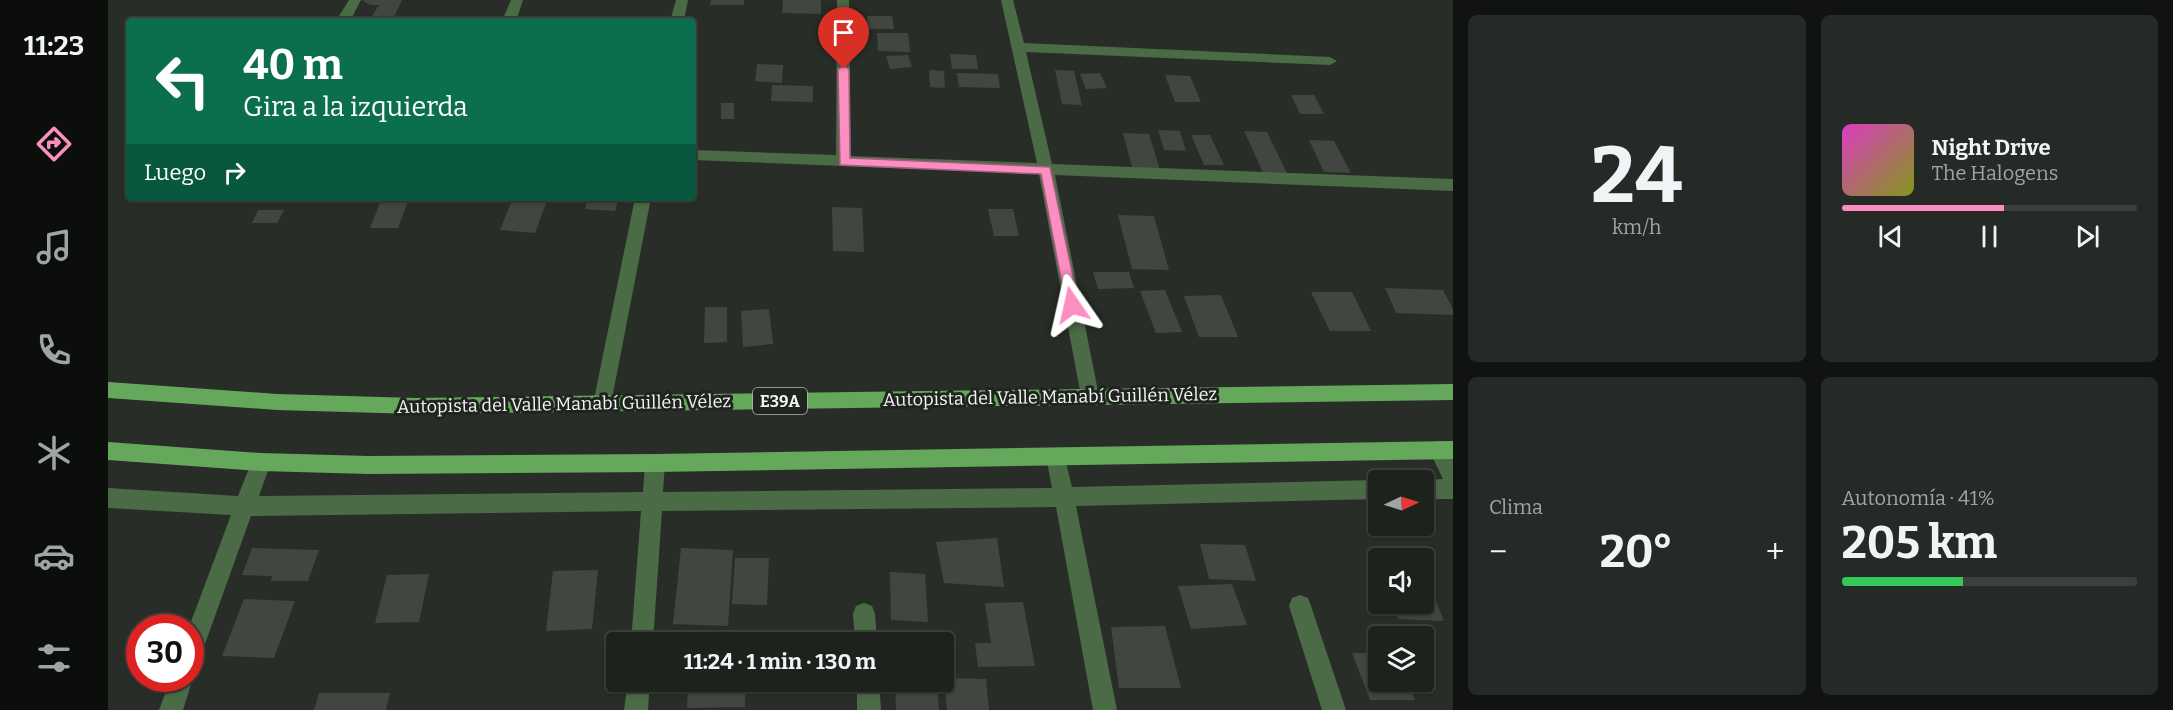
<!DOCTYPE html>
<html lang="es">
<head>
<meta charset="utf-8">
<style>
	body { margin:0; font-family:Bitter,serif; background:#262a26; color:#f1f3f6; height:100vh; display:flex; flex-direction:column; font-size:22px; white-space:nowrap }
	* { box-sizing:border-box; margin:0 }
	p { font-size:20px; color:#a1a4a4 }
	.icon { flex:none; width:33px; height:33px; fill:none; stroke:currentColor; stroke-width:2; stroke-linecap:round; stroke-linejoin:round }
	.map { position:relative; flex:1; overflow:hidden }
	.details { display:flex; flex-direction:column; gap:15px; padding:15px; background:#101310; width:720px }
	.details>* { flex:none }
	.hud { position:absolute; left:18px; top:18px; width:570px; height:183px; border-radius:6px; box-shadow:0 2px 4px #0004,0 0 0 2px #3c3f3b; background:#0b6e4f; color:#fff; overflow:hidden }
	.needle { width:39px; rotate:86deg }
	.buttons { position:absolute; left:1260px; top:470px; display:grid; gap:12px }
	.buttons a { display:grid; place-items:center; width:66px; height:66px; border-radius:6px; background:#1e221d; box-shadow:0 2px 4px #0004,0 0 0 2px #3c3f3b; font-size:30px }
	.speed { position:absolute; left:18px; top:614px; display:flex; gap:12px; font-size:30px; font-weight:700; text-align:center }
	.speed>* { display:grid; place-content:center; width:78px; height:78px; border-radius:50%; background:#1e221d; box-shadow:0 2px 4px #0004,0 0 0 2px #3c3f3b; line-height:1 }
	.speed .limit { border:9px solid #d22; background:#fff; color:#111 }
	.pin { position:absolute; display:grid; place-items:center; width:51px; height:51px; color:#fff; margin:-62px -26px; border-radius:50% 50% 50% 0; rotate:-45deg; box-shadow:0 0 6px #0007 }
	.pin .icon { rotate:45deg }
	.me { position:absolute; width:66px; margin:-33px; rotate:349deg; stroke-linejoin:round; filter:drop-shadow(0 0 4px #0008) }
	.turn { display:flex; align-items:center; gap:21px; height:126px; padding:0 18px; font-size:27px }
	.turn .icon { width:78px; height:78px; stroke-width:2.5 }
	.turn b { display:block; font-size:42px; line-height:51px }
	.then { display:flex; align-items:center; height:57px; padding:0 18px; background:#0003; gap:12px; font-size:22px }
	.big { font-size:45px; font-weight:700; line-height:1.1 }
	.details .widget { flex:1; display:flex; flex-direction:column; justify-content:center; gap:9px; min-width:0; padding:0 21px; border-radius:9px; background:#262a26 }
	.details .dial { align-items:center; gap:0 }
	.dial b { font-size:78px; line-height:1 }
	.song { display:flex; align-items:center; gap:18px }
	.cover { width:72px; height:72px; border-radius:9px; background:linear-gradient(135deg,hsl(310 70% 55%),hsl(70 70% 35%)) }
	.played { height:6px; border-radius:3px; background:linear-gradient(90deg,#fc8fc2 55%,#3c3f3b 55%) }
	.keys { display:flex; justify-content:space-around; direction:ltr }
	.heat { display:flex; justify-content:space-between; align-items:center; font-size:33px; direction:ltr }
	.charge { height:9px; border-radius:4px; background:linear-gradient(90deg,#34c759 41%,#3c3f3b 0) }
	.details .tiles { flex:1; display:grid; gap:15px; grid-template-columns:repeat(2,1fr) }
	.trip { position:absolute; left:498px; top:632px; width:348px; height:60px; border-radius:6px; background:#1e221d; box-shadow:0 2px 4px #0004,0 0 0 2px #3c3f3b; font-weight:700; line-height:60px; text-align:center }
	main { display:flex; flex:1; min-height:0 }
	.dock { display:flex; flex-direction:column; width:108px; justify-content:space-around; align-items:center; background:#0c0e0c; color:#a1a4a4 }
	.dock .icon { width:42px; height:42px }
	.dock .selected { color:#fc8fc2 }
	.dock b { font-size:27px; color:#f1f3f6 }
	.map>svg:first-child { display:block }
</style>
</head>
<body>
<main>
<nav class="dock">
<b>11:23</b>
<svg class="icon selected" aria-label="directions" viewBox="0 0 24 24"><path d="M12 3l9 9-9 9-9-9zM9 14v-3h6M13 9l2 2-2 2"/></svg>
<svg class="icon" aria-label="music" viewBox="0 0 24 24"><path d="M9 18V5l10-2v13"/><circle cx="6" cy="18" r="3"/><circle cx="16" cy="16" r="3"/></svg>
<svg class="icon" aria-label="phone" viewBox="0 0 24 24"><path d="M5 4h4l2 5-3 2q2 4 5 5l2-3 5 2v4C11 20 4 13 5 4z"/></svg>
<svg class="icon" aria-label="climate" viewBox="0 0 24 24"><path d="M12 3v18M4 7l16 10M4 17L20 7"/></svg>
<svg class="icon" aria-label="car" viewBox="0 0 24 24"><path d="M5 17H2v-5l4-1 3-4h7l3 4 3 1v5h-3M9 17h6M6 11h13"/><circle cx="7" cy="17" r="2"/><circle cx="17" cy="17" r="2"/></svg>
<svg class="icon" aria-label="filters" viewBox="0 0 24 24"><path d="M4 7h16M4 17h16"/><circle cx="9" cy="7" r="2"/><circle cx="15" cy="17" r="2"/></svg>
</nav>
<div class="map">
<svg width="1345" height="710" viewBox="0 0 1345 710">
	<rect width="100%" height="100%" fill="#282d27"/>
	<path fill="#414740" d="M254 0H294L284 21H261L271 5H262Z
		M603 0H636V5H602Z
		M675 0H713V14L674 13Z
		M759 16H784L786 29H760Z
		M769 33H800L802 52 770 51Z
		M842 54 868 55 870 69H844Z
		M800 55 804 67 782 69 778 56Z
		M649 64 675 65 674 83 647 81Z
		M821 70 836 71 837 88 822 87Z
		M947 70 966 71 974 105 954 104Z
		M849 73 890 74 892 88 851 87Z
		M992 73 999 88 978 89 972 74Z
		M1057 75 1082 76 1093 102H1067Z
		M664 85 705 86V102L663 101Z
		M1183 95H1206L1216 114H1192Z
		M613 103H626V119H613Z
		M1050 130 1072 131 1078 151 1056 150Z
		M1136 131 1159 132 1181 177H1157Z
		M1015 133 1041 134 1053 173 1025 171Z
		M1083 135H1102L1116 165H1096Z
		M1201 140 1226 141 1243 173 1216 172Z
		M274 198H301L290 228H262Z
		M405 198H440L427 233 392 230Z
		M480 198H511L507 211 477 209Z
		M724 207 754 208 756 252 725 251Z
		M880 209H905L911 236H886Z
		M150 210H176L169 223H144Z
		M1010 215 1046 216 1061 270 1024 269Z
		M985 272H1021L1026 288 990 289Z
		M1277 288 1335 290 1345 309V315L1288 313Z
		M1057 290 1074 332 1048 333 1032 291Z
		M1203 292H1244L1263 331H1222Z
		M1113 295 1130 337H1091L1076 296Z
		M597 307H619V342L596 343Z
		M661 309 665 344 635 347 633 311Z
		M889 538 896 587 836 583 828 542Z
		M1092 544 1137 545 1148 581 1101 579Z
		M144 548 174 549 211 550 200 581H163L164 576 134 575Z
		M573 548 625 550 620 626 565 624Z
		M627 558H661L659 605 624 604Z
		M490 570 484 629 438 631 445 571Z
		M782 572 817 574 820 622 783 620Z
		M321 574 311 622 267 623 279 575Z
		M1316 577H1318L1336 621 1290 619 1284 603H1316Z
		M1124 584 1139 625 1083 629 1070 586Z
		M136 599 187 601 166 658 114 656Z
		M915 602 927 666 870 667 867 643H883L877 603Z
		M1057 626 1073 688H1011L1003 627Z
		M786 632 838 634 841 663H836V642H786Z
		M1244 653H1270V681H1299L1307 700H1262Z
		M836 678 878 679 881 710H839Z
		M580 681H637V707L579 708Z
		M787 681H829L831 710H788Z
		M211 693H282L278 710H206Z"/>
	<g fill="none" stroke-linecap="round" stroke-linejoin="round">
		<path fill="#4b6a46" fill-rule="evenodd" d="M241 0H253L242 21H228Z
			M403 0H415L408 21H394Z
			M568 0H580L576 21H562Z
			M729 0H741L743 156 929 163 893 0H905L916 43 1222 57 1229 61 1222 65 918 52 944 164 1345 179V191L947 175 991 396 989 402 982 404 975 402 973 396 931 174 585 160V150L728 155Z
			M527 198H543L503 404 501 410 494 412 487 410 485 404Z
			M1331 441 1338 444 1345 459V499H1316L1315 480 1335 479 1321 450 1324 444Z
			M948 448 955 451 964 487 1270 480V499L968 506 1009 710H985L948 507 554 511 545 642H523L533 511 143 516 93 655 90 663 82 666 81 627 123 515 0 508V488L130 496 146 456 153 453 160 456 163 462 151 496 535 492 537 463 540 457 547 454 554 457 557 463 555 492 944 488 938 457 941 451Z
			M1192 595 1200 598 1203 606 1238 710H1214L1181 606 1184 598Z
			M756 603 764 606 767 614 769 642H747L745 614 748 606Z
			M82 671 85 678 75 710H51L63 678H82Z
			M520 681H542L540 710H516Z
			M749 681H771L773 710H749Z"/>
		<path fill="#65a85c" fill-rule="evenodd" d="M0 382 169 394 308 398 1345 384V400L308 414 169 410 0 398Z
			M1345 441V459L547 472 261 474 153 471 0 460V442L153 453 261 456 547 454Z"/>
	</g>
	<path fill="#fc8fc2" stroke="#a45d7e" stroke-width="1.5" d="M736 66 741 69 742 158 942 167 971 305 969 309 964 311 958 305 933 174 732 165 730 69Z"/>
	<g text-anchor="middle" stroke-width="6" stroke-linejoin="round" paint-order="stroke">
		<rect fill="#1f241e" stroke="#b3b7b2" stroke-width="1.5" x="645" y="388" width="54" height="26" rx="4.5"/>
		<g font-size="16" font-weight="bold" fill="#f2f6f2">
			<text x="672" y="407">E39A</text>
		</g>
		<g font-size="18" fill="#f2f6f2" stroke="#1f241e">
			<text transform="translate(942 397) rotate(-1)" y="6">Autopista del Valle Manabí Guillén Vélez</text>
			<text transform="translate(456 404) rotate(-1)" y="6">Autopista del Valle Manabí Guillén Vélez</text>
		</g>
	</g>
</svg>
<div class="buttons">
<a><svg class="needle" viewBox="-14 -14 28 28"><path d="M0-13l5 13h-10z" fill="#e53935"/><path d="M0 13l5-13h-10z" fill="#a1a4a4"/></svg></a>
<a><svg class="icon" aria-label="sound" viewBox="0 0 24 24"><path d="M4 9h4l5-4v14l-5-4H4zM17 9q2 3 0 6"/></svg></a>
<a><svg class="icon" aria-label="layers" viewBox="0 0 24 24"><path d="M12 4l9 5-9 5-9-5zM3 14l9 5 9-5"/></svg></a>
</div>
<div class="speed"><div class="limit">30</div></div>
<div class="pin" style="left:736px;top:69px;background:#d93025"><svg class="icon" aria-label="arrive" viewBox="0 0 24 24"><path d="M6 21V4h12l-3 4 3 4H6"/></svg></div>
<svg class="me" style="left:964px;top:305px" viewBox="-20 -20 40 40"><path d="M0-17L14 15 0 8-14 15z" fill="#fc8fc2" stroke="#fff" stroke-width="4"/></svg>
<div class="trip">11:24 · 1 min · 130 m</div>
<div class="hud">
<div class="turn"><svg class="icon" aria-label="left" viewBox="0 0 24 24"><path d="M17 20v-9H6M10 6l-5 5 5 5"/></svg><div><b>40 m</b>Gira a la izquierda</div></div>
<div class="then">Luego<svg class="icon" aria-label="right" viewBox="0 0 24 24"><path d="M7 20v-9h11M14 6l5 5-5 5"/></svg></div>
</div>
</div>
<section class="details">
<div class="tiles">
<div class="widget dial"><b>24</b><p>km/h</p></div>
<div class="widget">
<div class="song"><i class="cover"></i><div><b>Night Drive</b><p>The Halogens</p></div></div>
<div class="played"></div>
<div class="keys"><svg class="icon" aria-label="previous" viewBox="0 0 24 24"><path d="M18 5L8 12l10 7zM5 5v14"/></svg><svg class="icon" aria-label="pause" viewBox="0 0 24 24"><path d="M8 5v14M16 5v14"/></svg><svg class="icon" aria-label="next" viewBox="0 0 24 24"><path d="M6 5l10 7-10 7zM19 5v14"/></svg></div>
</div>
<div class="widget"><p>Clima</p>
<div class="heat"><a>−</a><b class="big">20°</b><a>+</a></div>
</div>
<div class="widget"><p>Autonomía · 41%</p><b class="big">205 km</b><div class="charge"></div></div>
</div>
</section>
</main>
</body>
</html>
